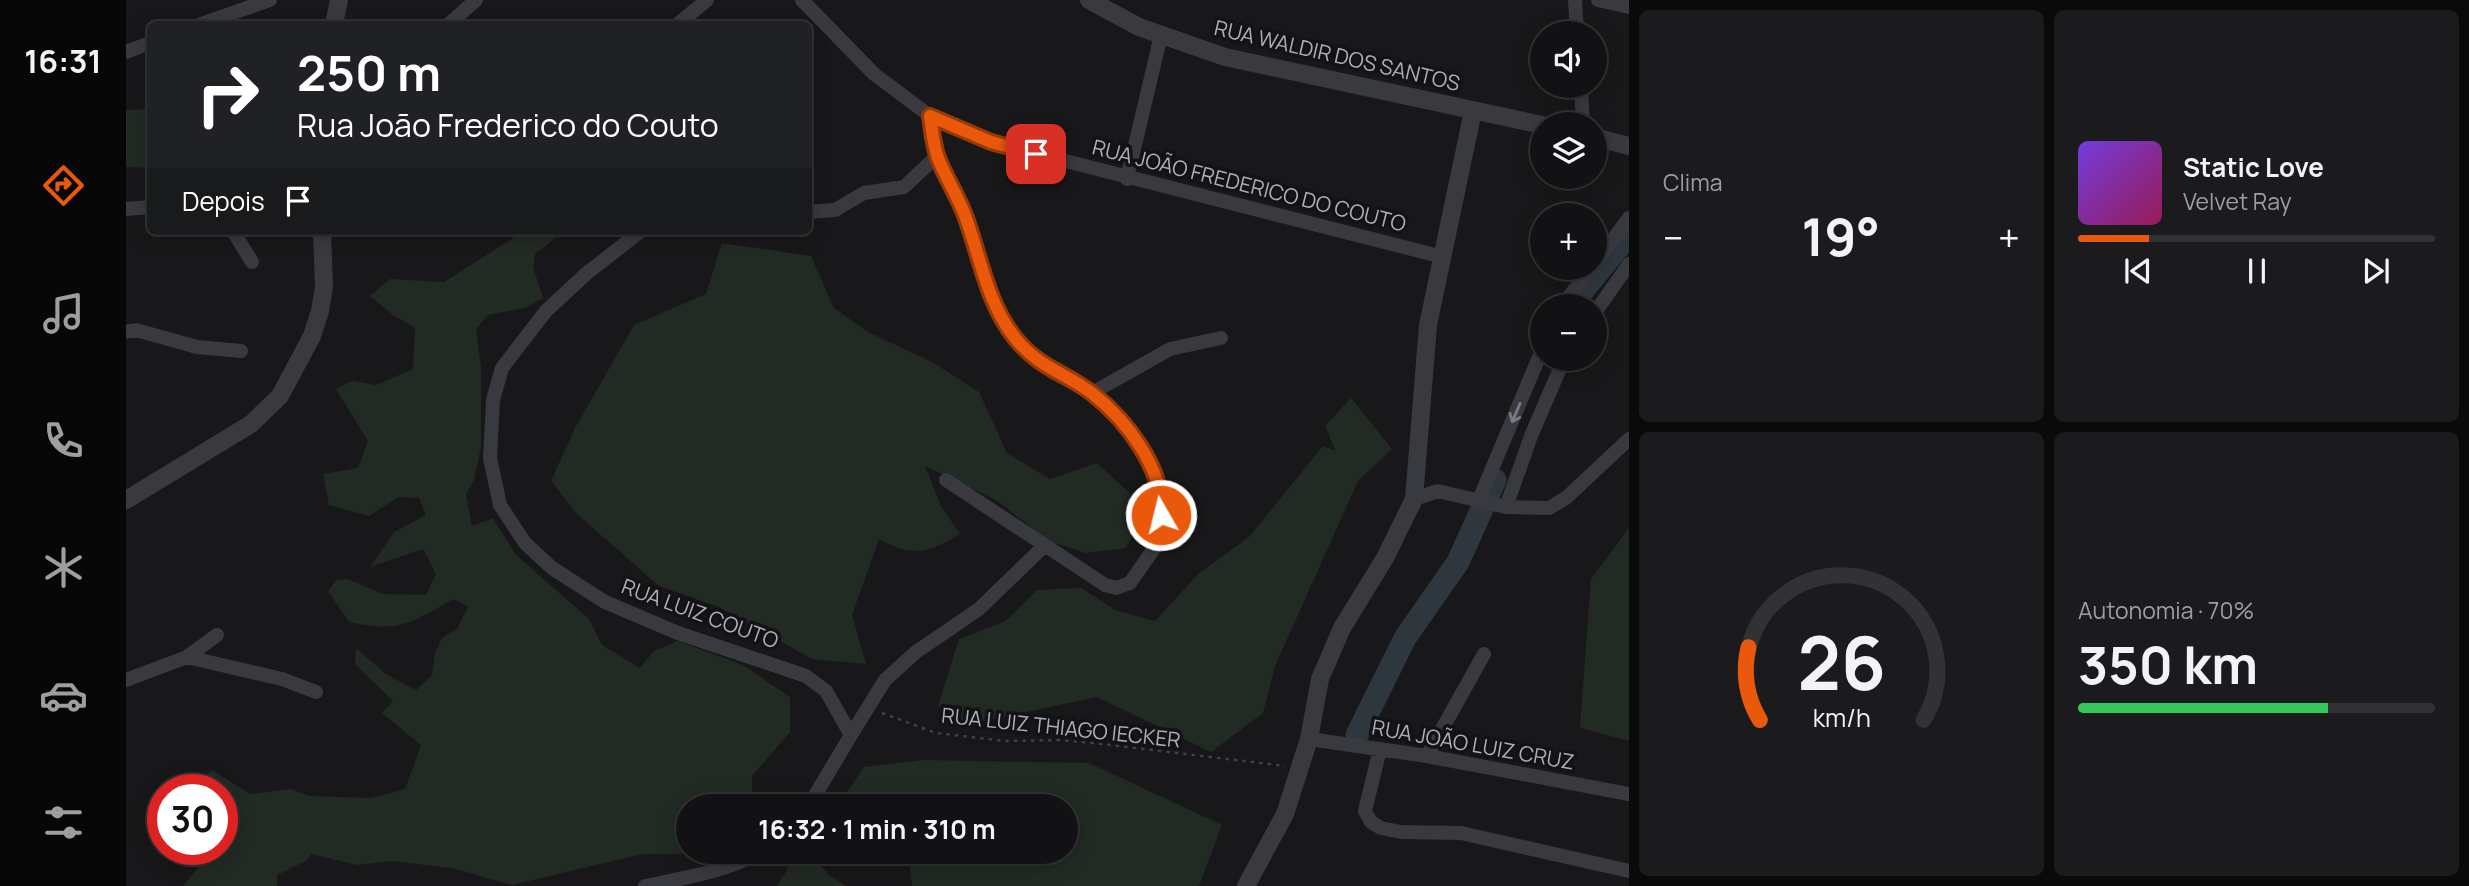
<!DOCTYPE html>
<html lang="pt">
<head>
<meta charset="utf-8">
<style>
	body { margin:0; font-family:Manrope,sans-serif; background:#1b1b1d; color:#f1f3f6; height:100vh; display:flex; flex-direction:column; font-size:26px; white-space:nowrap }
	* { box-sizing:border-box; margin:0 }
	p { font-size:23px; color:#9c9ea0 }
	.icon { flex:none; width:38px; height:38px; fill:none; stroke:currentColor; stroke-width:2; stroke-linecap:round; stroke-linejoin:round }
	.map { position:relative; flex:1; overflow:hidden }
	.sheet { display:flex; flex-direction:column; gap:10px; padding:10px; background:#0a0a0b; width:840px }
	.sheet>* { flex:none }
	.top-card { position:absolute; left:21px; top:21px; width:665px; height:214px; border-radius:10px; box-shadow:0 4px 18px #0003,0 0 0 2px #313234; background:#202124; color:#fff; overflow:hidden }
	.tools { position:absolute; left:1404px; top:21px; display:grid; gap:14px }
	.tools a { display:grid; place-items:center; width:77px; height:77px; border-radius:50%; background:#121214; box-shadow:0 4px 18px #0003,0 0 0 2px #313234; font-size:35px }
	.speed { position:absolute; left:21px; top:774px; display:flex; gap:14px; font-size:35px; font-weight:700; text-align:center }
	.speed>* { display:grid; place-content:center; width:91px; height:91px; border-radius:50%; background:#121214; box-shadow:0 4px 18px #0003,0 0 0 2px #313234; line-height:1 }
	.speed .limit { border:10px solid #d22; background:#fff; color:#111 }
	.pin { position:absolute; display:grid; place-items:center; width:60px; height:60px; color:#fff; margin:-30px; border-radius:14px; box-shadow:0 4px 10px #0006 }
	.me { position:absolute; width:77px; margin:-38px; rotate:352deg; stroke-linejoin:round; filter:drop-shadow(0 0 5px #0008) }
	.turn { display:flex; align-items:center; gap:24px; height:147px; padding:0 35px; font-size:32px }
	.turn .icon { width:91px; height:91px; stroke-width:2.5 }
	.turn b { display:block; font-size:49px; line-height:60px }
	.then { display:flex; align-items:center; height:66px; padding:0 35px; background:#0003; gap:14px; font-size:26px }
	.big { font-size:52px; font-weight:700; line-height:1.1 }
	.sheet .card { flex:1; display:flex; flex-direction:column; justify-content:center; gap:10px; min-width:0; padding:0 24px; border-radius:10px; background:#1b1b1d }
	.sheet .dial { align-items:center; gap:0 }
	.dial svg { height:182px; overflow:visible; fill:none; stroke:#313234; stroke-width:7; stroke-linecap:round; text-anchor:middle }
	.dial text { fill:#f1f3f6; stroke:none }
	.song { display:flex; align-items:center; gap:21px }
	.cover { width:84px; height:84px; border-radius:10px; background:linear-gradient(135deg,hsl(260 70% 55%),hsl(330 70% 35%)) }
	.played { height:7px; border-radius:4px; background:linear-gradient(90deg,#ea580c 20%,#313234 20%) }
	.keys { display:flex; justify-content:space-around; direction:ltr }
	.heat { display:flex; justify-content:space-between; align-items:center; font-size:38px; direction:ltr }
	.charge { height:10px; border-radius:5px; background:linear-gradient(90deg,#34c759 70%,#313234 0) }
	.sheet .tiles { flex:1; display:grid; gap:10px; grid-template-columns:repeat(2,1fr) }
	.trip { position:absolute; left:550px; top:794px; width:402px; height:70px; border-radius:35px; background:#121214; box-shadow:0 4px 18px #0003,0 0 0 2px #313234; font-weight:700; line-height:70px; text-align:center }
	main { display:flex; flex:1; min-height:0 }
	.dock { display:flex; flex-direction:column; width:126px; justify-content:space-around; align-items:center; background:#070708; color:#9c9ea0 }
	.dock .icon { width:49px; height:49px }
	.dock .active { color:#ea580c }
	.dock b { font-size:32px; color:#f1f3f6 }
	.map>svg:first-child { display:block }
</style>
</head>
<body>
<main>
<nav class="dock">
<b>16:31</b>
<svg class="icon active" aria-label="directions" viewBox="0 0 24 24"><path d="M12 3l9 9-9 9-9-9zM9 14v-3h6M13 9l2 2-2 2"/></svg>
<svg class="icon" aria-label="music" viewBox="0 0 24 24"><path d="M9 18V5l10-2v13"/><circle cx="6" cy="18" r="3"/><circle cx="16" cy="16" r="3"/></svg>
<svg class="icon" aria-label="phone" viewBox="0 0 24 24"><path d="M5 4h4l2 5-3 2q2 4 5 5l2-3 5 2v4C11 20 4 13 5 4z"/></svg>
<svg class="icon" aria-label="climate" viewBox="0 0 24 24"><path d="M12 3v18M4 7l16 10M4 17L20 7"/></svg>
<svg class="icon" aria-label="car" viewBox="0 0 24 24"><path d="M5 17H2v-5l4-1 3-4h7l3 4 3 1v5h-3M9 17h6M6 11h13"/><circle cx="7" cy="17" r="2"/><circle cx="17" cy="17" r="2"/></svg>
<svg class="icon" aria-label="filters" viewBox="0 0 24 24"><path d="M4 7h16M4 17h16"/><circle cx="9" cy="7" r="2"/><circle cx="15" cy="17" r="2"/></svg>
</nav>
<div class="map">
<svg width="1503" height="886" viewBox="0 0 1503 886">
	<rect width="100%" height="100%" fill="#18181a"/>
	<path fill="#222a24" d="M24 109V168L0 167V110Z
		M398 231H476L432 236 409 254 407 267 417 298 399 308 362 315 350 329 355 367V447L348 480 340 494 346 526 367 518 390 555 463 619 476 645 514 668 528 651 552 641 617 665 664 697V732L626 776V807H562V852H582L580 854H516L386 885 325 868 266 861 231 865 185 854 181 860 151 875V886H57L87 849H96V789H70L71 781 86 770 124 794 165 789 184 796 245 798 279 789 295 745 256 713 267 701 229 664 230 648 260 674 290 690 306 675 309 653 316 638 331 629 342 607 328 599C283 623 276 633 223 622L202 591 210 580 222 579 257 594 300 595 310 574 297 549 244 567 268 532 300 515 293 498 272 497 243 516 203 505 197 474 232 468 242 441 210 389 226 381 250 385 287 369 289 328 267 315 244 296 264 279 318 282Z
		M596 243 685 256 708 308 742 332 806 362 853 392 881 453 924 479 971 463 1023 511 999 548 960 553 923 541 870 500 799 466 815 506 834 534C803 553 786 558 753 539L726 615 740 664 686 659 593 607 533 586 451 514 425 481 449 428 508 325 580 294Z
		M1225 398 1266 449 1232 481 1149 666 1137 713 1085 752 971 697 840 725 812 706 833 639 880 621 911 590 955 588 989 610 1029 621 1072 574 1123 537 1197 446 1210 451 1199 426Z
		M1503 528V741L1454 728 1465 579Z
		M798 760 963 763 1096 825 1073 886H786L784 867 763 858 725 852H940V807H711L738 767Z
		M664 852H682L704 876 720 886H651L661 870Z"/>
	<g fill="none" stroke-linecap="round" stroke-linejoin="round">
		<path stroke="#2f373e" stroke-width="23" d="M1444 306 1491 249 1503 230
			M1231 735 1279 638 1332 562 1369 480"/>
		<path stroke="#3f4146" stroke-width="2.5" stroke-dasharray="3.5 5" stroke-linecap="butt" d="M756 713 810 733 879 741 933 740 977 744 1159 766"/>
		<path stroke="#393a3f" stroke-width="14" d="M676 0 748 74 804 116 865 142 1317 257
			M1449 0 1451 33
			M1472 0 1503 7
			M75 24 144 0
			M323 24 350 0
			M552 24 581 0
			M0 52 24 43
			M1455 86 1457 124
			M804 116 811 156 841 219 871 309 888 337 926 372 966 393 999 424 1026 468 1036 500 1027 550 1004 583 990 588 979 585 820 480
			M1001 179 1035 35
			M0 209 24 207
			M682 212 709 210 738 193 778 187 811 156
			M107 231 126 262
			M515 231 461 273 420 311 376 368 367 400 364 458 374 505 399 543 426 568 479 602 552 633 680 676 700 691 725 735 682 807
			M1468 264 1503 218
			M1436 306 1465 268
			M1468 314 1503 264
			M0 332 10 330 71 347 115 351
			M966 393 1044 349 1095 338
			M1288 499 1312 491 1380 507 1423 508 1440 498 1503 439
			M1352 502 1416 350
			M1380 507 1405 436 1438 359
			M61 657 91 635
			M0 680 61 657 156 679 190 692
			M725 735 759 680 790 652 853 609 917 547
			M1183 739 1301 756 1503 794
			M1254 749 1239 811 1245 822 1255 828 1275 832 1335 833 1503 871
			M1301 756 1358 654
			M519 886C558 878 599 872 635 852"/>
		<path stroke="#393a3f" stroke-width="18" d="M963 0 1013 27 1099 57 1416 125
			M208 24 213 0
			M1468 137 1503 146
			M0 500 125 424 154 396 186 336 194 311 198 287 196 231
			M1120 886 1159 814 1183 739 1194 679 1216 628 1259 558 1288 499 1302 325 1347 111"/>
	</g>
	<defs><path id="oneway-shaft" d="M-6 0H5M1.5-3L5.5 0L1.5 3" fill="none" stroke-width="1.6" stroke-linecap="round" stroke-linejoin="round" transform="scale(1.75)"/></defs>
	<use stroke="#787a83" href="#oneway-shaft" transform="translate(1390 413) rotate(113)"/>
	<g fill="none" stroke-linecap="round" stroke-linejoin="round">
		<g stroke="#983908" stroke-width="18">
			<path id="route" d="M910 154 865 142 804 116C806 129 807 145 812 158 820 179 834 199 841 221 855 261 862 304 889 338 914 369 939 372 967 394 1000 420 1039 470 1035 515"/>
		</g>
		<use href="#route" stroke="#ea580c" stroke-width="12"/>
	</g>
	<g text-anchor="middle" stroke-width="7" stroke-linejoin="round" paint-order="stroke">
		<g font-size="21" fill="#abafba" stroke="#131315">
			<text transform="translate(1211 56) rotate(13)" y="7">RUA WALDIR DOS SANTOS</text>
			<text transform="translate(1123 186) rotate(14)" y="7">RUA JOÃO FREDERICO DO COUTO</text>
			<text transform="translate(574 614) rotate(20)" y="7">RUA LUIZ COUTO</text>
			<text transform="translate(935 728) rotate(6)" y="7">RUA LUIZ THIAGO IECKER</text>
			<text transform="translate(1347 745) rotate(10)" y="7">RUA JOÃO LUIZ CRUZ</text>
		</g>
	</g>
</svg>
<div class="tools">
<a><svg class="icon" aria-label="sound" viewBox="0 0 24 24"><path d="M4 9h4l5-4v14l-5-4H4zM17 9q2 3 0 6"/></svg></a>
<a><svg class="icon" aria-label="layers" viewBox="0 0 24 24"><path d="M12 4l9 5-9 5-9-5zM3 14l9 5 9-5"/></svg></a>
<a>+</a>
<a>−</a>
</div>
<div class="speed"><div class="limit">30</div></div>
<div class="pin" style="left:910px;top:154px;background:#d93025"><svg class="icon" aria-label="arrive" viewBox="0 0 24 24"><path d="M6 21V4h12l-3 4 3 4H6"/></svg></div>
<svg class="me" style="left:1035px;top:515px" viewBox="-20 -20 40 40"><circle r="17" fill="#ea580c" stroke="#fff" stroke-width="3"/><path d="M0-11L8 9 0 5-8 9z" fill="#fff"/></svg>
<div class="trip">16:32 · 1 min · 310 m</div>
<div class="top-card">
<div class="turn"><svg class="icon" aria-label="right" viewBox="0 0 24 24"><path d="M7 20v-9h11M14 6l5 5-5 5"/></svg><div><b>250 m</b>Rua João Frederico do Couto</div></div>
<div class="then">Depois<svg class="icon" aria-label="arrive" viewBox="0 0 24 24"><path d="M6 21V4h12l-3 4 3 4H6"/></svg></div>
</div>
</div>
<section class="sheet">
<div class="tiles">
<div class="card"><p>Clima</p>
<div class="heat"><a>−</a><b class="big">19°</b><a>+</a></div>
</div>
<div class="card">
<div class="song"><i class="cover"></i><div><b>Static Love</b><p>Velvet Ray</p></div></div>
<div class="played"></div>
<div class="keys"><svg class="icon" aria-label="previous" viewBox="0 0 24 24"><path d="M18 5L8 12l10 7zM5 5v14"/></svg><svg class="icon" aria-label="pause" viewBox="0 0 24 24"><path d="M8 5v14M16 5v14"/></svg><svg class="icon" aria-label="next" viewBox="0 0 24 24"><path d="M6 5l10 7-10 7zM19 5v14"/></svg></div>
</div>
<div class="card dial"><svg viewBox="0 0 100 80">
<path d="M14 69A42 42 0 1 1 86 69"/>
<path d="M14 69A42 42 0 0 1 9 37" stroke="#ea580c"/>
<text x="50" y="56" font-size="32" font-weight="700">26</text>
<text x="50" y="72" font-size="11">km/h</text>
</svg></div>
<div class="card"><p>Autonomia · 70%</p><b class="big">350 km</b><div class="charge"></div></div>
</div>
</section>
</main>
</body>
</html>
